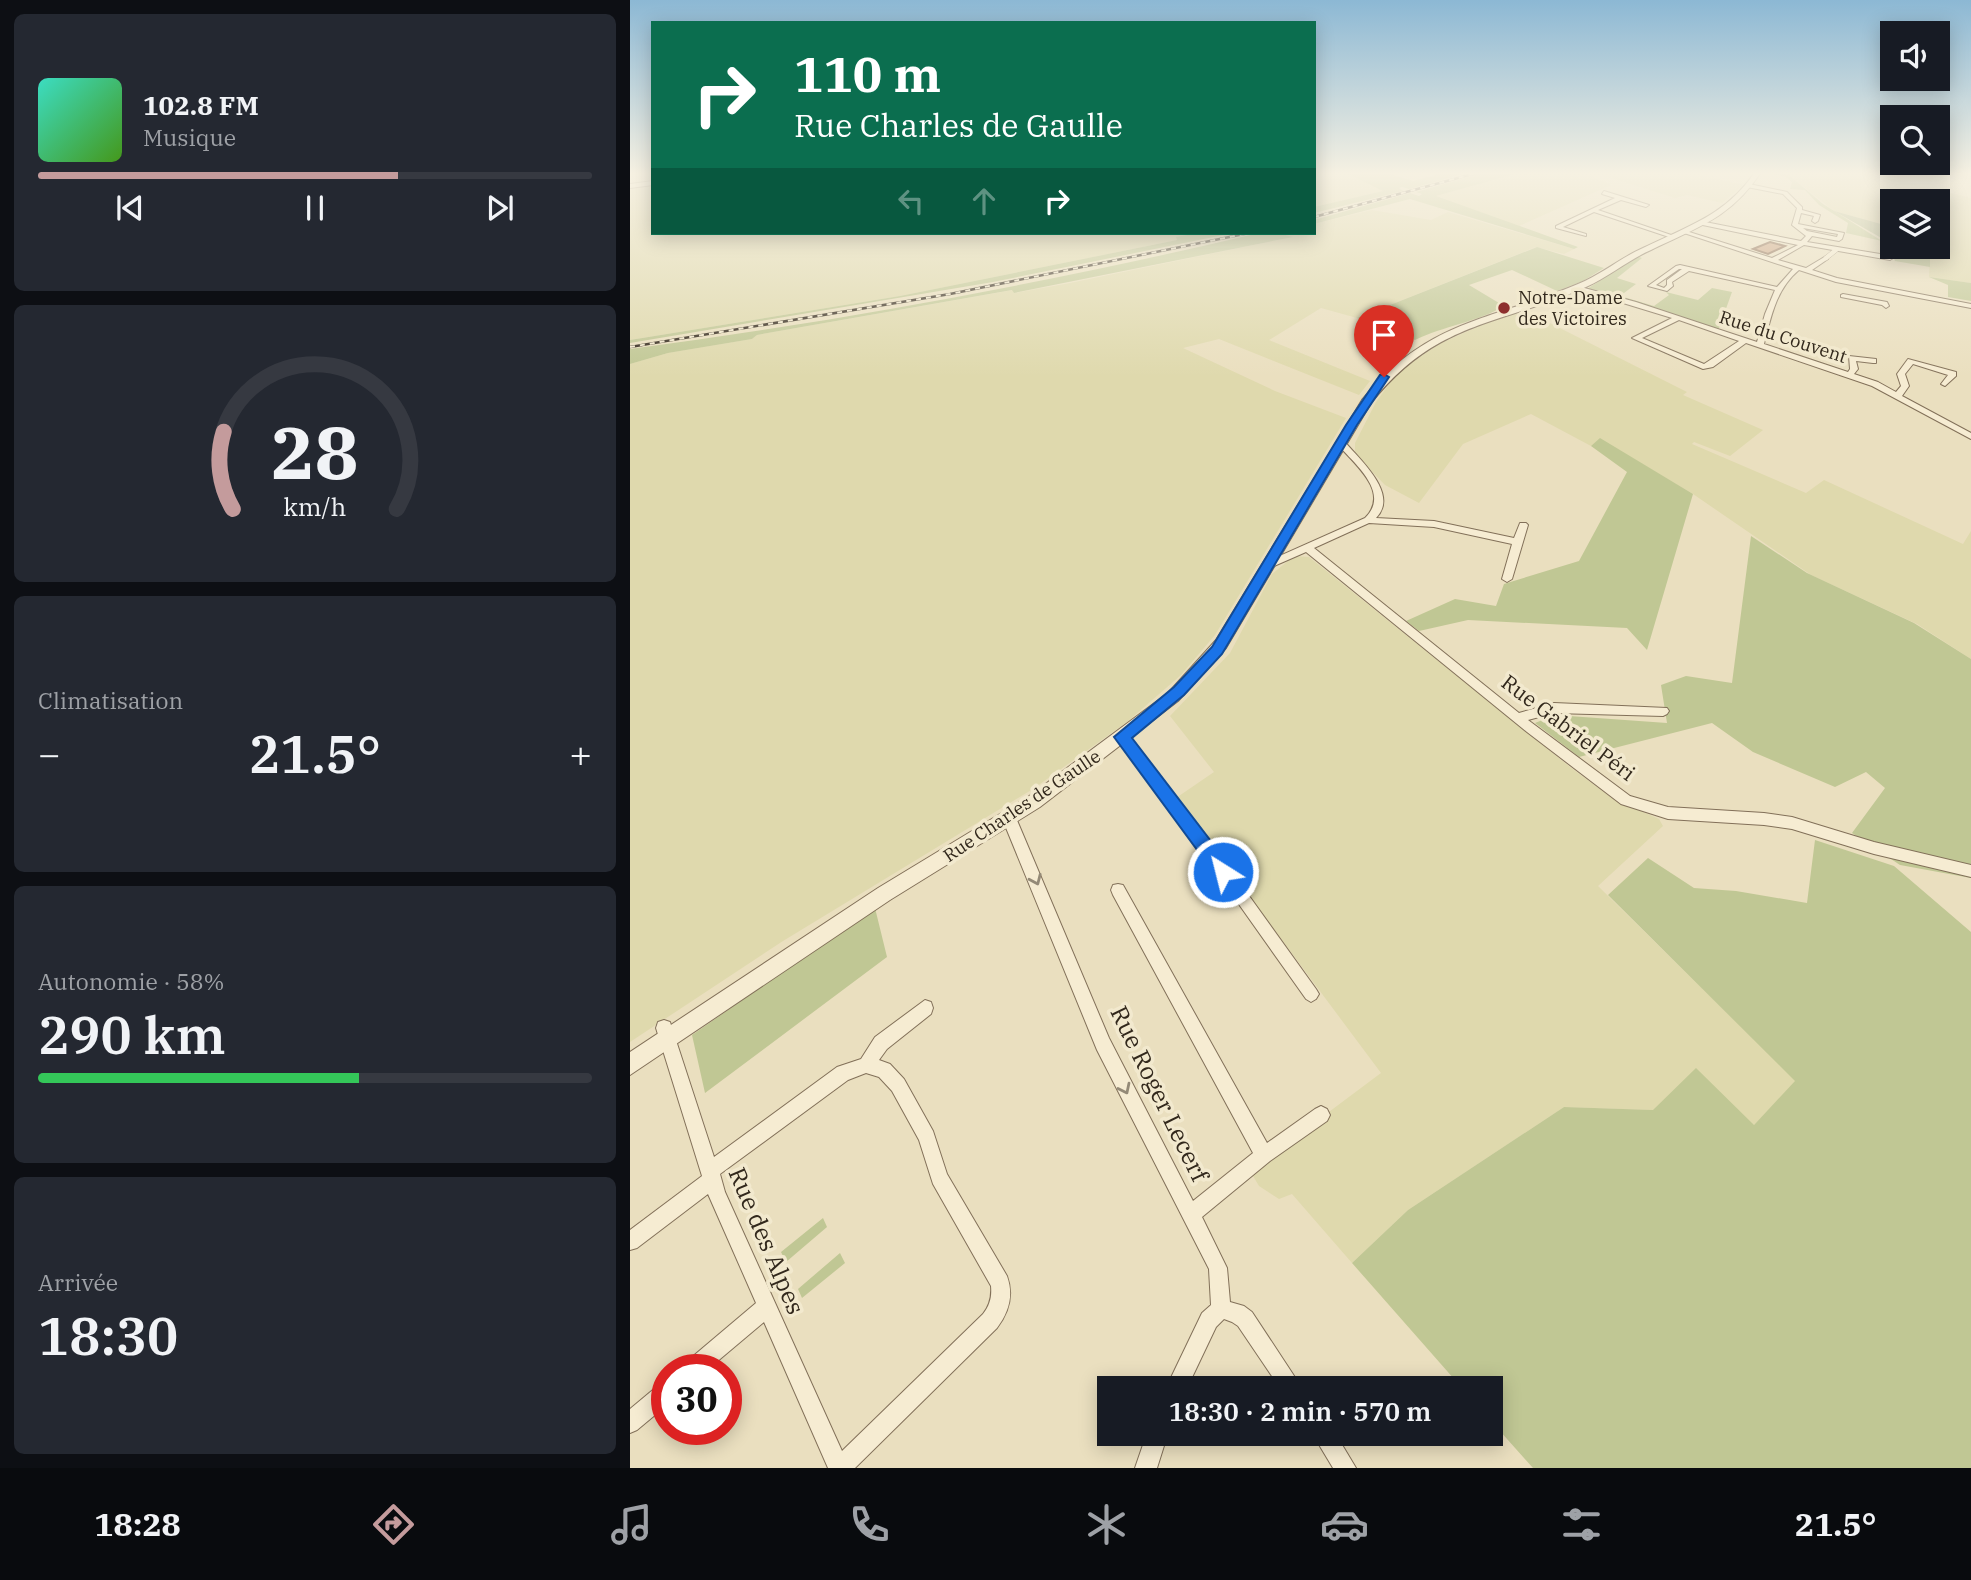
<!DOCTYPE html>
<html lang="fr">
<head>
<meta charset="utf-8">
<style>
	body { margin:0; font-family:"IBM Plex Serif",serif; background:#242831; color:#f1f3f6; height:100vh; display:flex; flex-direction:column; font-size:26px; white-space:nowrap }
	* { box-sizing:border-box; margin:0 }
	p { font-size:23px; color:#9ea1a6 }
	.icon { flex:none; width:38px; height:38px; fill:none; stroke:currentColor; stroke-width:2; stroke-linecap:round; stroke-linejoin:round }
	.map { position:relative; flex:1; overflow:hidden }
	.side { display:flex; flex-direction:column; gap:14px; padding:14px; background:#0d0f14; width:630px }
	.side>* { flex:none }
	.hud { position:absolute; left:21px; top:21px; width:665px; height:214px; border-radius:0px; box-shadow:0 4px 18px #0003; background:#0b6e4f; color:#fff; overflow:hidden }
	.controls { position:absolute; left:1250px; top:21px; display:grid; gap:14px }
	.controls a { display:grid; place-items:center; width:70px; height:70px; border-radius:0px; background:#171b24; box-shadow:0 4px 18px #0003; font-size:35px }
	.speed { position:absolute; left:21px; top:1354px; display:flex; gap:14px; font-size:35px; font-weight:700; text-align:center }
	.speed>* { display:grid; place-content:center; width:91px; height:91px; border-radius:50%; background:#171b24; box-shadow:0 4px 18px #0003; line-height:1 }
	.speed .limit { border:10px solid #d22; background:#fff; color:#111 }
	.pin { position:absolute; display:grid; place-items:center; width:60px; height:60px; color:#fff; margin:-72px -30px; border-radius:50% 50% 50% 0; rotate:-45deg; box-shadow:0 0 7px #0007 }
	.pin .icon { rotate:45deg }
	.me { position:absolute; width:77px; margin:-38px; rotate:324deg; stroke-linejoin:round; filter:drop-shadow(0 0 5px #0008) }
	.turn { display:flex; align-items:center; gap:24px; height:147px; padding:0 28px; font-size:32px }
	.turn .icon { width:91px; height:91px; stroke-width:2.5 }
	.turn b { display:block; font-size:49px; line-height:60px }
	.lanes { display:flex; align-items:center; height:66px; padding:0 28px; background:#0003; justify-content:center; gap:35px; direction:ltr }
	.lanes .off { opacity:.35 }
	.big { font-size:52px; font-weight:600; line-height:1.1 }
	.side .tile { flex:1; display:flex; flex-direction:column; justify-content:center; gap:10px; min-width:0; padding:0 24px; border-radius:10px; background:#242831 }
	.side .dial { align-items:center; gap:0 }
	.dial svg { height:182px; overflow:visible; fill:none; stroke:#363941; stroke-width:7; stroke-linecap:round; text-anchor:middle }
	.dial text { fill:#f1f3f6; stroke:none }
	.song { display:flex; align-items:center; gap:21px }
	.cover { width:84px; height:84px; border-radius:10px; background:linear-gradient(135deg,hsl(170 70% 55%),hsl(100 70% 35%)) }
	.played { height:7px; border-radius:4px; background:linear-gradient(90deg,#c49b9c 65%,#363941 65%) }
	.keys { display:flex; justify-content:space-around; direction:ltr }
	.heat { display:flex; justify-content:space-between; align-items:center; font-size:38px; direction:ltr }
	.charge { height:10px; border-radius:5px; background:linear-gradient(90deg,#34c759 58%,#363941 0) }
	.trip { position:absolute; left:467px; top:1376px; width:406px; height:70px; border-radius:0px; background:#171b24; box-shadow:0 4px 18px #0003; font-weight:600; line-height:70px; text-align:center }
	.menu { display:flex; height:112px; justify-content:space-around; align-items:center; background:#090b0e; color:#9ea1a6 }
	.menu .icon { width:49px; height:49px }
	.menu .selected { color:#c49b9c }
	.menu b { font-size:32px; color:#f1f3f6 }
	main { display:flex; flex:1; min-height:0 }
	.map>svg:first-child { display:block }
</style>
</head>
<body>
<main>
<section class="side">
<div class="tile">
<div class="song"><i class="cover"></i><div><b>102.8 FM</b><p>Musique</p></div></div>
<div class="played"></div>
<div class="keys"><svg class="icon" aria-label="previous" viewBox="0 0 24 24"><path d="M18 5L8 12l10 7zM5 5v14"/></svg><svg class="icon" aria-label="pause" viewBox="0 0 24 24"><path d="M8 5v14M16 5v14"/></svg><svg class="icon" aria-label="next" viewBox="0 0 24 24"><path d="M6 5l10 7-10 7zM19 5v14"/></svg></div>
</div>
<div class="tile dial"><svg viewBox="0 0 100 80">
<path d="M14 69A42 42 0 1 1 86 69"/>
<path d="M14 69A42 42 0 0 1 10 35" stroke="#c49b9c"/>
<text x="50" y="56" font-size="32" font-weight="700">28</text>
<text x="50" y="72" font-size="11">km/h</text>
</svg></div>
<div class="tile"><p>Climatisation</p>
<div class="heat"><a>−</a><b class="big">21.5°</b><a>+</a></div>
</div>
<div class="tile"><p>Autonomie · 58%</p><b class="big">290 km</b><div class="charge"></div></div>
<div class="tile"><p>Arrivée</p><b class="big">18:30</b></div>
</section>
<div class="map">
<svg width="1341" height="1468" viewBox="0 0 1341 1468">
	<rect width="100%" height="100%" fill="#eadfbf"/>
	<path fill="#dfd9ad" d="M684 172H714L754 191 684 207Z
		M892 172H1058L1113 185 1092 203 1057 195 1045 198 972 175 961 176 981 185 887 227 805 196Z
		M1144 172H1237L1341 198V283L1299 277 1300 249 1307 247 1312 240 1307 239V201H1262V227L1204 211 1159 175Z
		M23 184V233H567L547 237V240L270 296 0 340V187Z
		M742 210 801 220 818 212 944 249 934 254 906 247 727 318 691 308 639 340 740 381 729 395 589 339 553 348 645 391 716 418 585 635 551 675 497 722 403 789 153 941 0 1042V364L38 353 122 339 127 335 383 290 384 293 440 283 662 237 648 233H684V224Z
		M894 310 1057 392 1053 395 1133 430 1100 456 1064 442 1062 444 1176 493 1194 480 1333 544 1341 531V659L1287 624 1181 575 1063 494 970 439 961 446 901 414 833 444 789 503 755 485 725 454V443L746 402 759 384 774 368 809 344 856 323Z
		M664 556 679 557 940 767 982 798 1029 819 1033 826 968 886 1166 1081 1124 1125 1023 1110 934 1107 778 1210 722 1263 662 1194 649 1199 629 1186 620 1171 751 1073 546 798 584 772 540 716 600 653 642 574Z"/>
	<path fill="#c0c794" d="M714 172H754L783 181 817 172H840L779 189 772 187 769 188 773 191 684 213V207L753 191Z
		M856 172H892L806 196 948 247 944 249 780 199 684 224V220L780 193 789 196 792 194 786 192Z
		M1136 172 1159 175 1193 204 1252 241 1216 233 1218 223 1189 205 1175 190 1160 189 1162 182 1156 177Z
		M567 233H603L363 282 0 343V340L270 296 547 240 546 237Z
		M629 233H648L663 237 384 293 382 290 127 335 122 339 38 353 0 364V349C211 321 422 282 629 233Z
		M1262 240V247L1300 249V267L1265 261 1258 243Z
		M907 247 974 268 953 281 927 291 882 270 839 285 874 306C848 322 813 326 785 340L727 318Z
		M1007 256 1012 258 987 278 1006 284 990 296 1024 306 1039 295 1036 292 1068 300 1082 288 1102 292 1088 331 1023 307 957 289Z
		M1299 277 1341 283V301L1318 297V285Z
		M970 438 1063 494 1017 650 997 628 838 620 789 631 776 621 825 599 866 606 874 584 949 561 997 472 961 446Z
		M1121 536 1177 573 1284 623 1341 659V878L1270 865 1222 833 1255 788 1236 772 1205 787 1123 752 1082 723 949 757 905 723 925 715 1037 723 1031 685 1056 676 1102 683Z
		M1185 840 1264 866 1341 932V1468H903L861 1421V1388H832L722 1263 778 1210 934 1107 1023 1110 1066 1068 1124 1125 1165 1081 978 895 1018 858 1064 888 1106 891 1177 903Z
		M245 908 257 957 75 1093 62 1035Z
		M193 1218 197 1227 156 1262 151 1252Z
		M210 1253 215 1263 172 1298 168 1289Z"/>
	<path fill="#b6bc93" d="M1204 211 1262 227V244Z"/>
	<path fill="#c69a77" stroke="#7f5b40" stroke-width="2" d="M1140 242 1155 246 1138 254 1123 249Z"/>
	<g fill="none" stroke-linecap="round" stroke-linejoin="round">
		<g stroke="#827059" stroke-width="5">
			<path id="pedestrian" d="M1196 258 1206 250"/>
		</g>
		<g stroke="#827059" stroke-width="2">
			<path id="minor" d="M23 181V185L0 188V184Z
				M1119 184 1157 192 1172 207V210L1190 215 1188 221 1185 223 1182 221 1184 216 1171 213 1168 224 1214 233 1212 239 1209 241 1182 236 1177 242 1256 255 1251 241 1254 239 1257 241 1263 258 1260 260 1174 245 1148 260 1176 268 1196 256 1198 259 1182 270 1207 278 1341 304V308L1206 282 1169 270C1146 289 1141 317 1134 344L1218 372 1220 369 1219 356 1246 359V363H1243L1226 361 1228 369 1224 374 1248 382 1266 392 1271 386 1267 374 1278 359 1326 372V376L1315 386 1311 384 1318 375 1283 364 1275 374 1279 386 1272 396 1341 433V439L1242 386 1116 343 1083 367 1073 369 1002 338 1042 318 944 288 947 286 1006 302 1127 342 1135 314 1145 290 1059 271 1042 282 1043 286 1037 291 1018 286 1046 266 1050 265 1147 287 1163 269 1051 232 1056 231 1142 258 1168 245 1068 224 1070 221 1171 241 1176 236 1162 225 1167 208 1153 194 1117 187ZM1173 228 1208 234 1207 237 1177 231ZM1049 269H1052L1037 280V285L1034 288 1026 285ZM1049 320 1109 341 1074 364 1012 338Z
				M974 191 1019 205 1016 207 991 200 968 210 1047 237 1042 238 964 212 933 227 956 234V236L926 228V226L985 198 972 194Z
				M1213 294 1257 302 1259 306 1256 308 1252 305 1211 297V295Z
				M708 441H714C729 459 770 494 746 518L804 521 884 538 890 523H896L898 525 882 579 877 582 872 579 882 544 804 527 739 523 684 548 889 713 924 703 1037 708 1039 711 1037 714 1033 716 924 713 898 720 1000 796 1038 807 1134 813 1162 817 1244 842 1341 865V877L1244 854 1162 829 1134 825 1038 819 991 804 897 732 676 552 644 566H636V562L735 518C761 493 725 464 708 445Z
				M492 732 496 734 584 847 686 989 689 994 686 999 681 1002 676 999 574 855 488 740 486 737 488 734Z
				M379 812 384 814 386 818 479 1038 563 1201 623 1153 483 895 481 890 483 885 488 884 493 885 637 1143 685 1109 691 1106 697 1109 700 1115 697 1121 640 1161 572 1217 597 1268 600 1302 614 1306 622 1312 672 1388H650L608 1326 602 1322 594 1319 586 1327 557 1388H536L572 1313 581 1305 579 1269 467 1050 372 818 374 814Z
				M295 1000 301 1002 303 1008 301 1014 257 1049 249 1060 260 1064 274 1079 303 1131 317 1174 377 1276C384 1295 379 1312 367 1328L225 1468H198L134 1322 77 1370H52L55 1363 126 1303 78 1194 7 1248 0 1250V1230L72 1176 26 1028 28 1022 34 1020 40 1022 84 1157 207 1067 231 1059 245 1037ZM236 1073 249 1077 262 1091 289 1140 303 1184 361 1286C362 1297 360 1305 353 1314L212 1451 95 1192 90 1174 218 1080Z
				M37 1381V1405L7 1430 0 1433V1409L30 1384Z
				M517 1433H538L527 1468H505Z
				M682 1433H705L726 1468H703Z"/>
		</g>
		<g stroke="#827059" stroke-width="2">
			<path id="tertiary" d="M1125 172H1131C1101 218 1068 227 1021 250 998 260 979 277 956 287 869 326 807 320 741 403L596 648 548 701 410 807 260 900 0 1075V1052L248 888 398 797 538 693 586 640 732 400C798 319 860 321 948 284 971 275 990 258 1013 248 1058 226 1096 215 1125 172Z"/>
		</g>
		<use href="#pedestrian" stroke="#f6ecd2" stroke-width="4.5"/>
		<use href="#minor" fill="#f6ecd2" fill-rule="evenodd"/>
		<use href="#tertiary" fill="#f6ecd2" fill-rule="evenodd"/>
		<g stroke="#32281c" stroke-width="2.5">
			<path id="rail" d="M684 217 850 172
				M0 347 320 294 619 233"/>
		</g>
		<use href="#rail" stroke="#f2e9ce" stroke-width="2" stroke-dasharray="5" stroke-linecap="butt"/>
	</g>
	<defs><path id="oneway-chevron" d="M-2-3.5L2.5 0L-2 3.5" fill="none" stroke-width="1.6" stroke-linecap="round" stroke-linejoin="round" transform="scale(1.75)"/></defs>
	<g stroke="#948a77">
		<use href="#oneway-chevron" transform="translate(406 880) rotate(66)"/>
		<use href="#oneway-chevron" transform="translate(495 1089) rotate(64)"/>
	</g>
	<linearGradient id="sky" x2="0" y2="1"><stop stop-color="#8cb8d4"/><stop offset="0.46" stop-color="#f6f1e2"/><stop offset="1" stop-color="#f6f1e2" stop-opacity="0"/></linearGradient>
	<rect width="1341" height="377" fill="url(#sky)"/>
	<path fill="#1a73e8" stroke="#114b97" stroke-width="2" d="M754 374 759 377 727 425 592 654 554 695 502 738 600 866 603 872 600 877 593 880 587 877 484 737 544 687 582 647 716 425 750 375Z"/>
	<circle fill="#8d2f2d" stroke="#f2e9ce" stroke-width="2.5" cx="874" cy="308" r="7"/>
	<g text-anchor="middle" stroke-width="7" stroke-linejoin="round" paint-order="stroke">
		<g font-size="18" fill="#32281c" stroke="#f2e9ce" text-anchor="start">
			<text x="888" y="304">Notre-Dame<tspan x="888" dy="21">des Victoires</tspan></text>
		</g>
		<g font-size="18" fill="#32281c" stroke="#f2e9ce">
			<text transform="translate(1153 337) rotate(18)" y="6">Rue du Couvent</text>
			<text transform="translate(392 806) rotate(-34)" y="6">Rue Charles de Gaulle</text>
		</g>
		<g font-size="21" fill="#32281c" stroke="#f2e9ce">
			<text transform="translate(938 728) rotate(37)" y="7">Rue Gabriel Péri</text>
		</g>
		<g font-size="24" fill="#32281c" stroke="#f2e9ce">
			<text transform="translate(529 1094) rotate(64)" y="8">Rue Roger Lecerf</text>
			<text transform="translate(136 1241) rotate(67)" y="8">Rue des Alpes</text>
		</g>
	</g>
</svg>
<div class="controls">
<a><svg class="icon" aria-label="sound" viewBox="0 0 24 24"><path d="M4 9h4l5-4v14l-5-4H4zM17 9q2 3 0 6"/></svg></a>
<a><svg class="icon" aria-label="search" viewBox="0 0 24 24"><circle cx="10" cy="10" r="6"/><path d="M15 15l6 6"/></svg></a>
<a><svg class="icon" aria-label="layers" viewBox="0 0 24 24"><path d="M12 4l9 5-9 5-9-5zM3 14l9 5 9-5"/></svg></a>
</div>
<div class="speed"><div class="limit">30</div></div>
<div class="pin" style="left:754px;top:377px;background:#d93025"><svg class="icon" aria-label="arrive" viewBox="0 0 24 24"><path d="M6 21V4h12l-3 4 3 4H6"/></svg></div>
<svg class="me" style="left:593px;top:872px" viewBox="-20 -20 40 40"><circle r="17" fill="#1a73e8" stroke="#fff" stroke-width="3"/><path d="M0-11L8 9 0 5-8 9z" fill="#fff"/></svg>
<div class="trip">18:30 · 2 min · 570 m</div>
<div class="hud">
<div class="turn"><svg class="icon" aria-label="right" viewBox="0 0 24 24"><path d="M7 20v-9h11M14 6l5 5-5 5"/></svg><div><b>110 m</b>Rue Charles de Gaulle</div></div>
<div class="lanes"><svg class="icon off" aria-label="left" viewBox="0 0 24 24"><path d="M17 20v-9H6M10 6l-5 5 5 5"/></svg><svg class="icon off" aria-label="ahead" viewBox="0 0 24 24"><path d="M12 20V5M6 11l6-6 6 6"/></svg><svg class="icon" aria-label="right" viewBox="0 0 24 24"><path d="M7 20v-9h11M14 6l5 5-5 5"/></svg></div>
</div>
</div>
</main>
<nav class="menu">
<b>18:28</b>
<svg class="icon selected" aria-label="directions" viewBox="0 0 24 24"><path d="M12 3l9 9-9 9-9-9zM9 14v-3h6M13 9l2 2-2 2"/></svg>
<svg class="icon" aria-label="music" viewBox="0 0 24 24"><path d="M9 18V5l10-2v13"/><circle cx="6" cy="18" r="3"/><circle cx="16" cy="16" r="3"/></svg>
<svg class="icon" aria-label="phone" viewBox="0 0 24 24"><path d="M5 4h4l2 5-3 2q2 4 5 5l2-3 5 2v4C11 20 4 13 5 4z"/></svg>
<svg class="icon" aria-label="climate" viewBox="0 0 24 24"><path d="M12 3v18M4 7l16 10M4 17L20 7"/></svg>
<svg class="icon" aria-label="car" viewBox="0 0 24 24"><path d="M5 17H2v-5l4-1 3-4h7l3 4 3 1v5h-3M9 17h6M6 11h13"/><circle cx="7" cy="17" r="2"/><circle cx="17" cy="17" r="2"/></svg>
<svg class="icon" aria-label="filters" viewBox="0 0 24 24"><path d="M4 7h16M4 17h16"/><circle cx="9" cy="7" r="2"/><circle cx="15" cy="17" r="2"/></svg>
<b>21.5°</b>
</nav>
</body>
</html>
